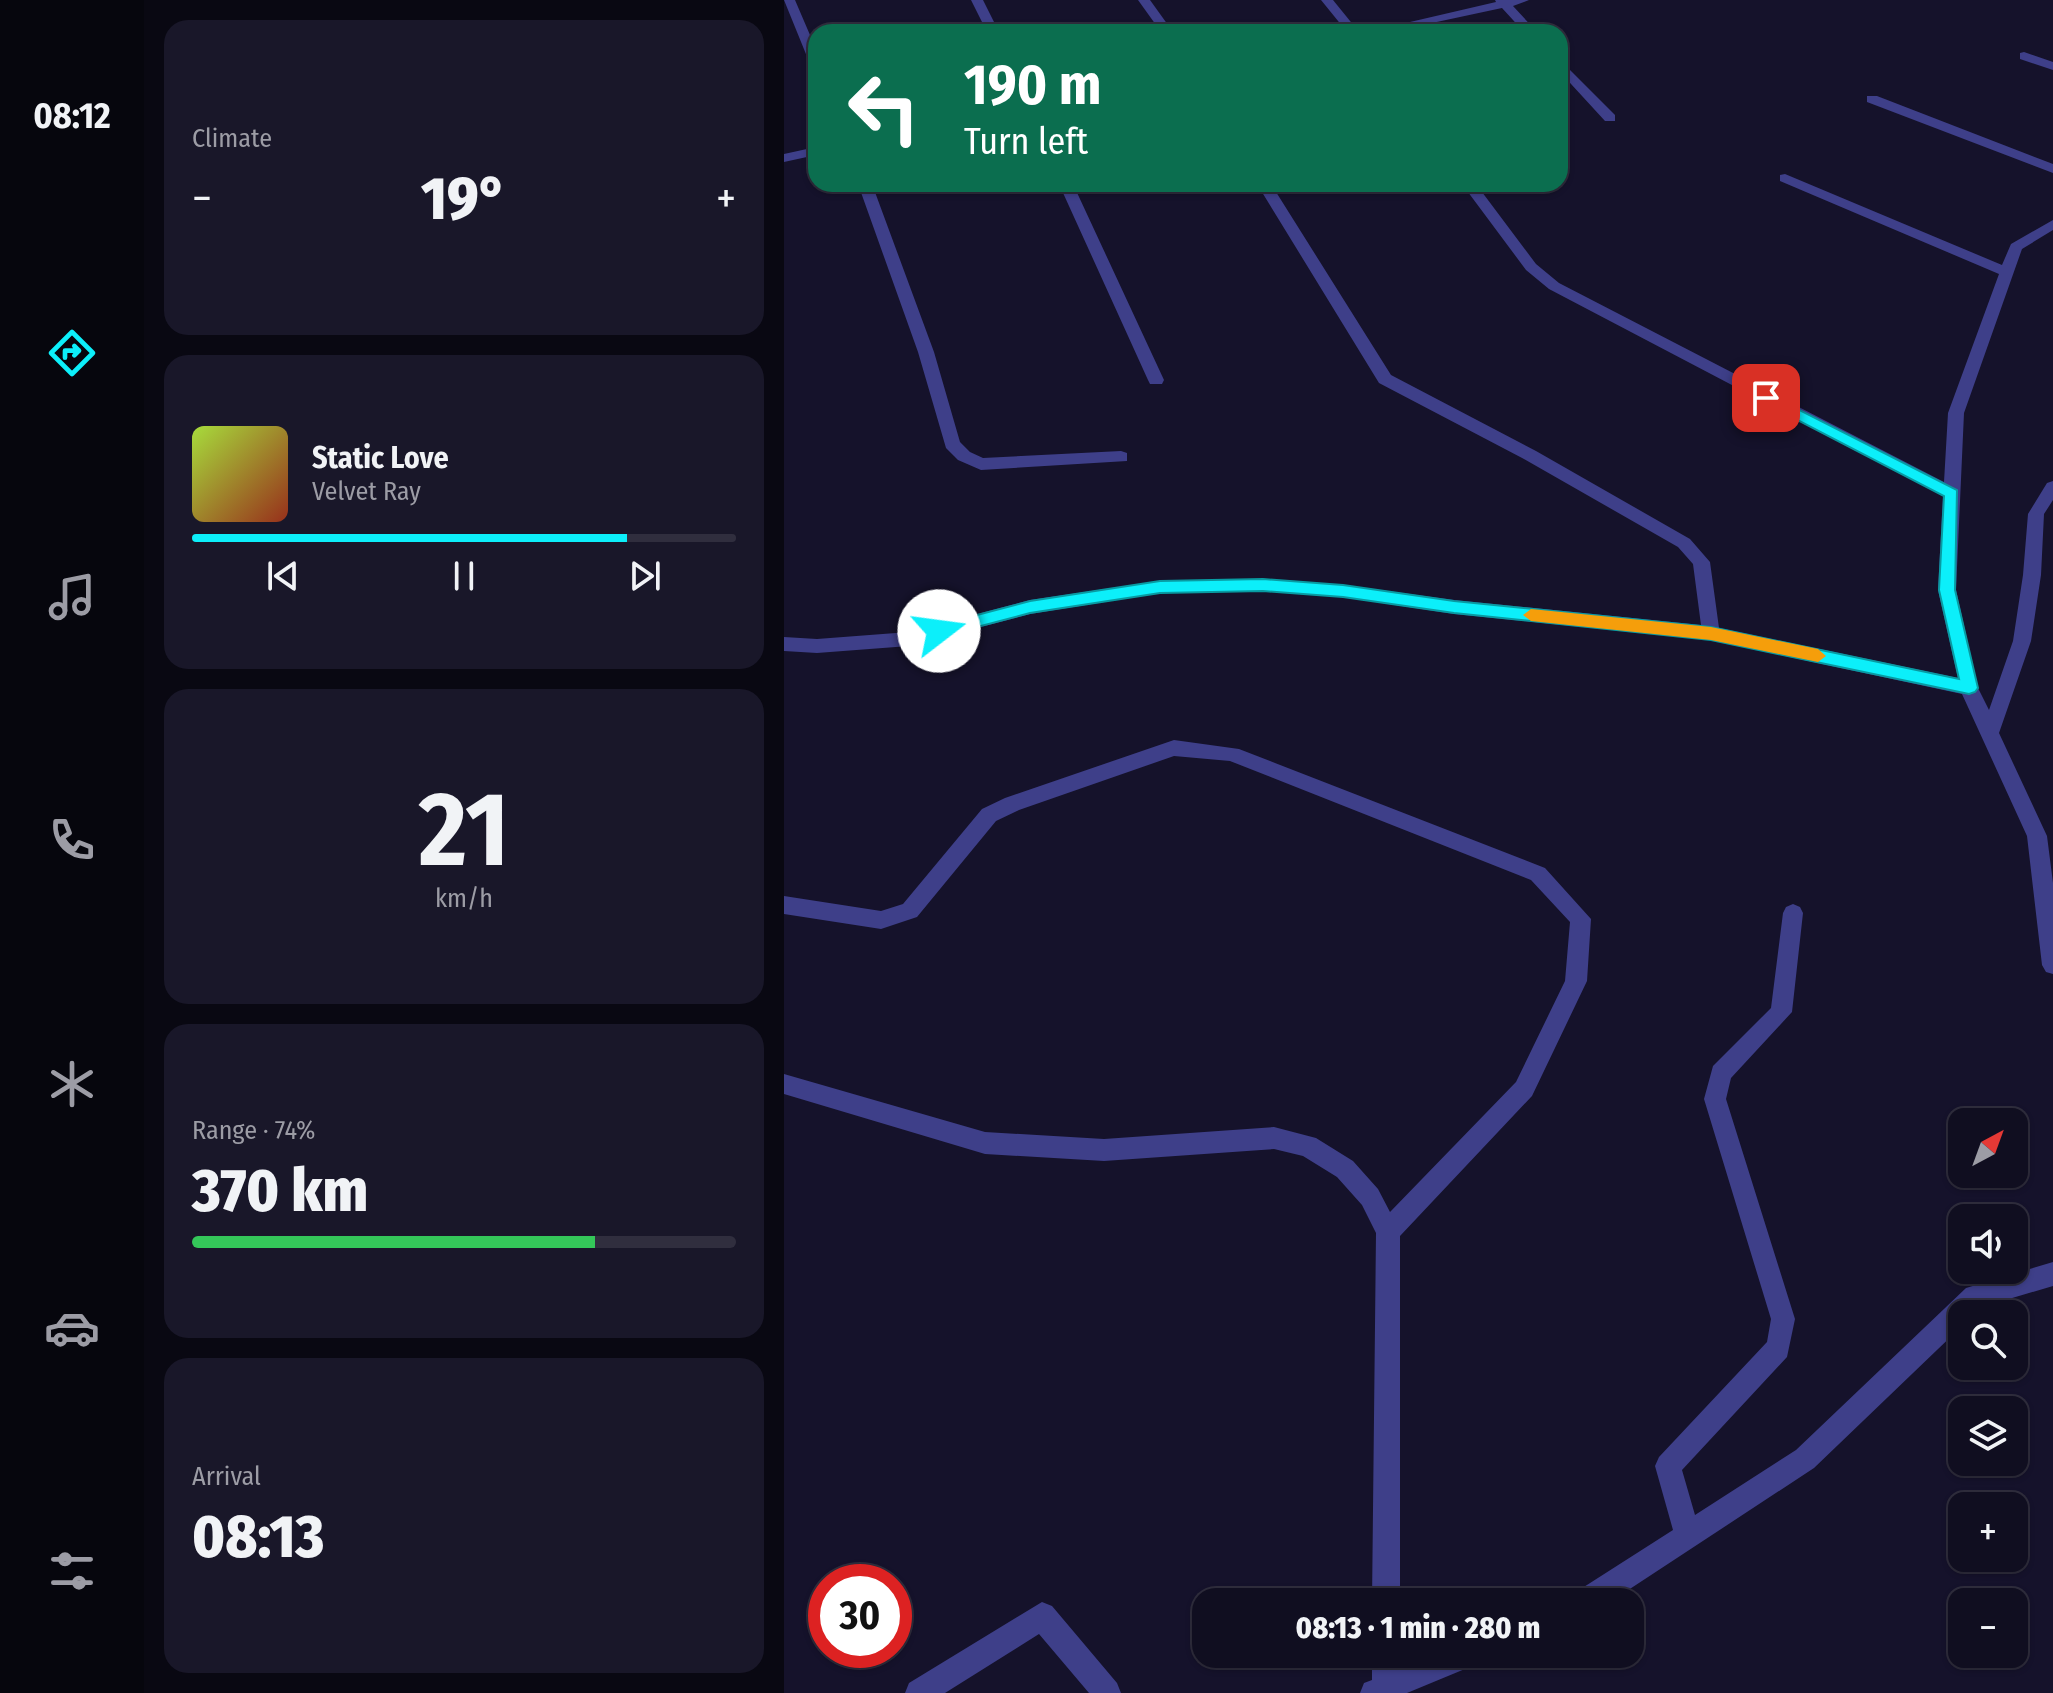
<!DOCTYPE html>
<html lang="en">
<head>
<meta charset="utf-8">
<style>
	body { margin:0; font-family:"Fira Sans Condensed",sans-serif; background:#191729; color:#f1f3f6; height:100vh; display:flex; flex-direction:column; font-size:30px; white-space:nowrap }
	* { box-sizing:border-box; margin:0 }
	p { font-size:26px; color:#9c9ca5 }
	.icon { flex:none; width:44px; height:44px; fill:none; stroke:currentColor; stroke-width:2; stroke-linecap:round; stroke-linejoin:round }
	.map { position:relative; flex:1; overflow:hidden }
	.sheet { display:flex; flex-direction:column; gap:20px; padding:20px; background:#090812; width:640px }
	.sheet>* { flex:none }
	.top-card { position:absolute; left:24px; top:24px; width:760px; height:168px; border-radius:24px; box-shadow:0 2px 6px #0004,0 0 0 2px #302e3e; background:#0b6e4f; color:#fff; overflow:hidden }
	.needle { width:52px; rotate:41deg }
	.buttons { position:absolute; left:1164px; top:1108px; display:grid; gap:16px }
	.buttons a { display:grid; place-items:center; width:80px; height:80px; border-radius:16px; background:#100e20; box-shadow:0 2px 6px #0004,0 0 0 2px #302e3e; font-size:40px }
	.speed { position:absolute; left:24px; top:1564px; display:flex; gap:16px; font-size:40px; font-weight:700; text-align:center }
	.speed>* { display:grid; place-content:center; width:104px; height:104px; border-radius:50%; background:#100e20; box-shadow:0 2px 6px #0004,0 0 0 2px #302e3e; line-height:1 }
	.speed .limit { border:12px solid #d22; background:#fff; color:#111 }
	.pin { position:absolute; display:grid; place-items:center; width:68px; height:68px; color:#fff; margin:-34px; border-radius:16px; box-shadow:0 4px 12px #0006 }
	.me { position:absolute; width:88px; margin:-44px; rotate:75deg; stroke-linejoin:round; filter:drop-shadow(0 0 6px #0008) }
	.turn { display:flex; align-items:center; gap:28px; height:168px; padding:0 24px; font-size:36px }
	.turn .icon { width:104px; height:104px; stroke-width:2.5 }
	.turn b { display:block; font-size:56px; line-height:68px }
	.big { font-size:60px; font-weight:800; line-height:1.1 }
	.sheet .tile { flex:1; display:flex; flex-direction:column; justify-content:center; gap:12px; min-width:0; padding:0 28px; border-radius:24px; background:#191729 }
	.sheet .dial { align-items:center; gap:0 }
	.dial b { font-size:104px; line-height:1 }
	.song { display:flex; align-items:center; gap:24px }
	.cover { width:96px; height:96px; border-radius:12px; background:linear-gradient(135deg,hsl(80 70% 55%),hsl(10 70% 35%)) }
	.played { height:8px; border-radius:4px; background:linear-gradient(90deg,#0ceffa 80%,#302e3e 80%) }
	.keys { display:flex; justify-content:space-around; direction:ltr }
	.heat { display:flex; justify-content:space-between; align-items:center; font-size:44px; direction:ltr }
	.charge { height:12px; border-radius:6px; background:linear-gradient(90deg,#34c759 74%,#302e3e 0) }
	.trip { position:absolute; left:408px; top:1588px; width:452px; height:80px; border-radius:24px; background:#100e20; box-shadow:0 2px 6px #0004,0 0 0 2px #302e3e; font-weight:800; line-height:80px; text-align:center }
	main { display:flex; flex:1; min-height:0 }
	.tab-bar { display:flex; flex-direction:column; width:144px; justify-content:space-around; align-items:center; background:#06060d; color:#9c9ca5 }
	.tab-bar .icon { width:56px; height:56px }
	.tab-bar .selected { color:#0ceffa }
	.tab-bar b { font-size:36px; color:#f1f3f6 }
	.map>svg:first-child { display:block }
</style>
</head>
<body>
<main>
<nav class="tab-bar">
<b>08:12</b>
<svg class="icon selected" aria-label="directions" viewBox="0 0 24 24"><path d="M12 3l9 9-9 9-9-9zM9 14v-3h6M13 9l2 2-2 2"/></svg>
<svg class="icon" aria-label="music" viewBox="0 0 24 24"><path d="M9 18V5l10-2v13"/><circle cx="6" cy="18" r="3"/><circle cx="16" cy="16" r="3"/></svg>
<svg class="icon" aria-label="phone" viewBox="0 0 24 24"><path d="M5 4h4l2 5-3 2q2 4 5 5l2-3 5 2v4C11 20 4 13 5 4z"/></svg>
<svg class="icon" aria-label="climate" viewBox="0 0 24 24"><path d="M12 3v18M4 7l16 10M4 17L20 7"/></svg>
<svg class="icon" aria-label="car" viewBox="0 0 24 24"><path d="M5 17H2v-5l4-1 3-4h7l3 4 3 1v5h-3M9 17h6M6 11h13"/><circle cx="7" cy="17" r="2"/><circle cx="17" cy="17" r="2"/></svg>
<svg class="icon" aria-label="filters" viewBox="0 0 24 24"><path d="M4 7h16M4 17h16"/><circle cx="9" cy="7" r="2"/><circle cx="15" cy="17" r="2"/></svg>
</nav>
<section class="sheet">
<div class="tile"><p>Climate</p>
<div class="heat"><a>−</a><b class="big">19°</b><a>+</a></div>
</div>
<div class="tile">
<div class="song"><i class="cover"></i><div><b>Static Love</b><p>Velvet Ray</p></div></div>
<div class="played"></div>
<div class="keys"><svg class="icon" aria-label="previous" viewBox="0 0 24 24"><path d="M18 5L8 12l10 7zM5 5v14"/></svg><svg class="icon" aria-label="pause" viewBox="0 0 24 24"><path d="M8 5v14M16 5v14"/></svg><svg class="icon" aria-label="next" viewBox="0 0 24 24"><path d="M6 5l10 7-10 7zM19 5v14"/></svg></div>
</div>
<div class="tile dial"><b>21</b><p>km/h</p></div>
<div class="tile"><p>Range · 74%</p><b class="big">370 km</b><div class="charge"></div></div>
<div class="tile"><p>Arrival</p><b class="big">08:13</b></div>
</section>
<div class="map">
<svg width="1269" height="1693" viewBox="0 0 1269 1693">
	<rect width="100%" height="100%" fill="#15122b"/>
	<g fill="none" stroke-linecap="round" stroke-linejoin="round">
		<path fill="#3e3f89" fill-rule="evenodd" d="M0 0H11L32 49V68L26 64Z
			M187 0H199L215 32H203Z
			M354 0H366L389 32H377Z
			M537 0H549L575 32H563Z
			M711 0H745L729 6 753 32H740L718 8 606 32H583L712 2Z
			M1240 52 1269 62V70L1236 59V53Z
			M776 60 831 115V121H821L776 72Z
			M1083 96H1093L1269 164V173L1083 102Z
			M32 147V155L0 162V154Z
			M1001 174 1218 265 1227 244 1269 220V230L1238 249 1180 413 1172 590 1194 688 1205 710 1229 641 1239 575 1244 514 1263 483 1269 481V500L1260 514 1257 575 1247 641 1215 733 1263 836 1269 883V974L1262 972 1258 965 1243 836 1178 694 927 640 670 614 559 597 479 591 376 593 246 614 125 646 33 653 0 651V637L33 639 125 632 246 600 376 581 479 579 559 585 670 600 917 625 909 564 894 547 740 459 595 383 473 184H487L607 375 752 451 906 539 926 562 935 628 1174 678 1154 590 1159 496 765 289 742 270 678 184H692L752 264 775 283 1160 482 1164 413 1215 274 996 181V175Z
			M74 184H88L150 352 176 442 186 452 199 458 337 451 343 453V461L197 470 174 460 162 448 134 352Z
			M275 184H289L380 380 378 384H366L364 380Z
			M390 740 455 749 761 868 807 919 803 981 748 1096 616 1236V1602H588L592 1233 578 1205 553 1177 519 1156 490 1149 320 1161 201 1154 0 1094V1074L201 1132 320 1139 490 1127 532 1138 569 1161 594 1189 606 1212 732 1082 781 981 786 922 747 880 446 761 390 756 235 810 212 821 133 917 97 929 0 914V896L97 911 119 904 198 809 221 798Z
			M1009 904 1016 907 1019 913 1008 1012 947 1078 942 1099 1011 1319 1003 1357 898 1470 911 1515 1012 1450 1182 1288 1269 1262V1286L1198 1307 1191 1314H1178V1326L1030 1468 826 1602H788L792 1592 889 1530 871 1466 875 1457 983 1342 987 1319 920 1099 929 1066 987 1008 999 913 1002 907Z
			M258 1602 268 1606 333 1683 337 1693H305L255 1634 161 1693H121L125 1683Z
			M588 1654H616V1668L650 1654H697L693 1664 623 1693H576L580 1683 588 1680Z"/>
	</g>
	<path fill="#0ceffa" stroke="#089ba2" stroke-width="2" d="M982 393 1173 490 1171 590 1194 688 1191 692 1185 694 927 640 670 613 559 597 479 591 376 593 246 613 155 637 147 631 155 625 246 601 376 581 479 579 559 585 670 601 927 627 1175 679 1155 590 1160 496 977 401V395Z"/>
	<path fill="#f59e0b" d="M747 609 927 627 1034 649 1042 656 1034 662 927 640 747 621 739 615Z"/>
</svg>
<div class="buttons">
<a><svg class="needle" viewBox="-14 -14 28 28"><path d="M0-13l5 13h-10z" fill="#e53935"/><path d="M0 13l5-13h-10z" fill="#9c9ca5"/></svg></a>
<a><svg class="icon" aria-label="sound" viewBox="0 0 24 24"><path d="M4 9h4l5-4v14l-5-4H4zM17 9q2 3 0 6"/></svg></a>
<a><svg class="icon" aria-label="search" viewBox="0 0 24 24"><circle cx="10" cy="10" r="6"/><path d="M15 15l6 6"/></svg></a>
<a><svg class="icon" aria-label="layers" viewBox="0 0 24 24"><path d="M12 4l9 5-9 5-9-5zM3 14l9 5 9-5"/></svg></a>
<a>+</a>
<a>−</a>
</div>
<div class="speed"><div class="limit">30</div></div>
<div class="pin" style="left:982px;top:398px;background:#d93025"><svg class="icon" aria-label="arrive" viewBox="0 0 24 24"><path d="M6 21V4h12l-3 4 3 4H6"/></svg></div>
<svg class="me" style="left:155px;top:631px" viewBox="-20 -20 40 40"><circle r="19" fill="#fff"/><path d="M0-13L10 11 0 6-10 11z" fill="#0ceffa"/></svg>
<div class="trip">08:13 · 1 min · 280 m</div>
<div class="top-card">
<div class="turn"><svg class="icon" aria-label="left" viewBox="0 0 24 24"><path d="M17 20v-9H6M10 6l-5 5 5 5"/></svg><div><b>190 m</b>Turn left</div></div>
</div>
</div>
</main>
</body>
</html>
